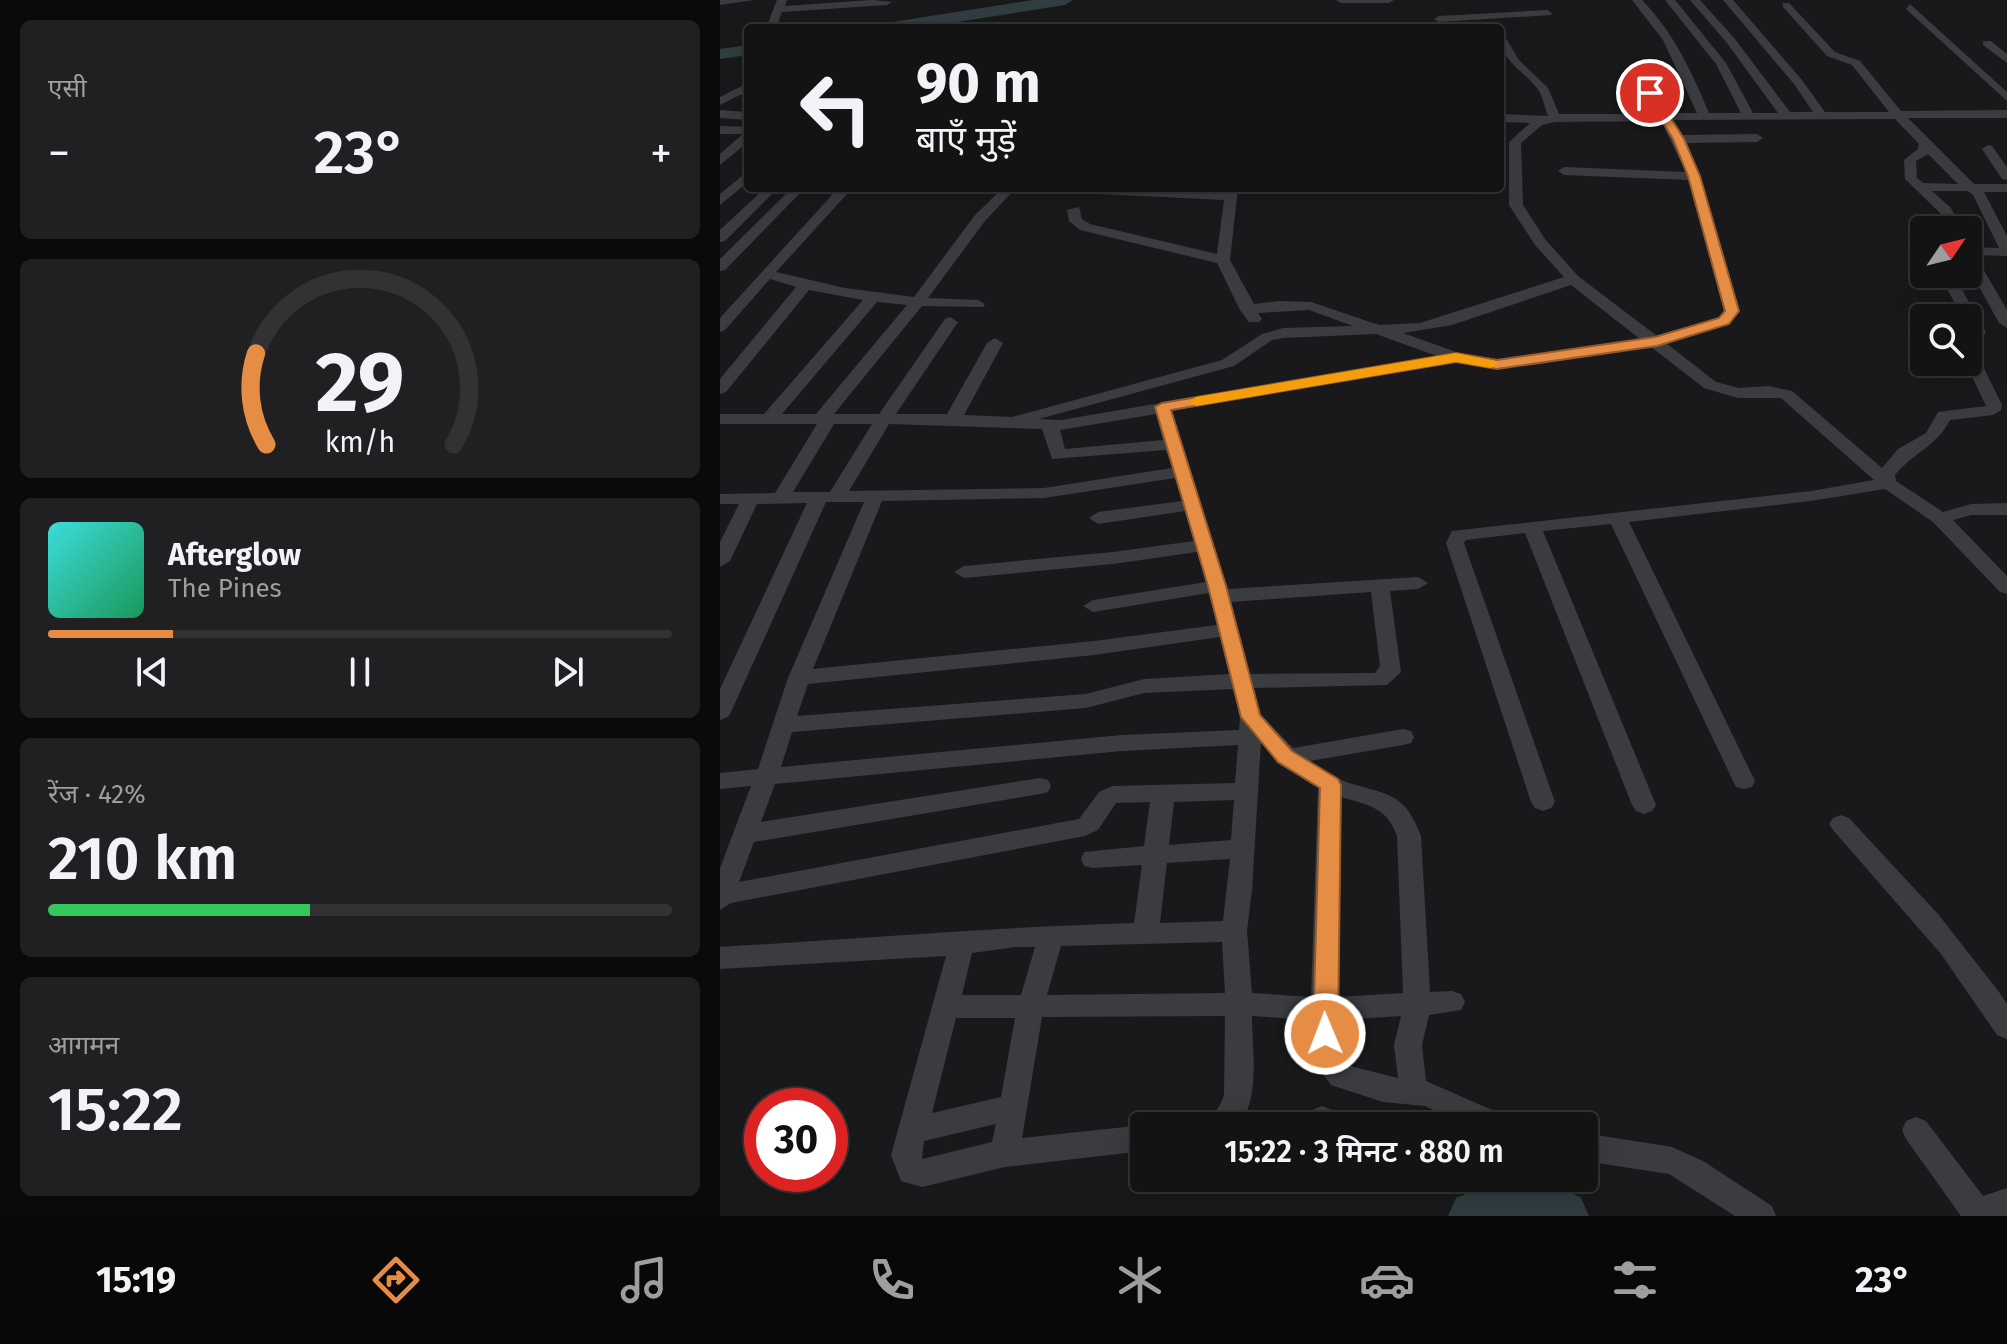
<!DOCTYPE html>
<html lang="hi">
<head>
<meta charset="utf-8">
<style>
	body { margin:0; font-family:"Fira Sans","Noto Sans Devanagari",sans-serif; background:#202022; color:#f1f3f6; height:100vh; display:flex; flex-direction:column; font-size:30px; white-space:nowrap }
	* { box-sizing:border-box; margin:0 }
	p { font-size:26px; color:#9d9ea0 }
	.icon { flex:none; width:44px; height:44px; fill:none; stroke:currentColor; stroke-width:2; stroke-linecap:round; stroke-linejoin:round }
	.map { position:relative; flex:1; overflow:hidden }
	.details { display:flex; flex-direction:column; gap:20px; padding:20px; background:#0a0a0b; width:720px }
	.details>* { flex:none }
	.hud { position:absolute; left:24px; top:24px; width:760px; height:168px; border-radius:8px; box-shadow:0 8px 32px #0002,0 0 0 2px #323234; background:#131314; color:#f1f3f6; overflow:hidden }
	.needle { width:52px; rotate:55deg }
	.buttons { position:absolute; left:1190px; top:216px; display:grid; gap:16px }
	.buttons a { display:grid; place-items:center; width:72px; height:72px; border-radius:8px; background:#131314; box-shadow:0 8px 32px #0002,0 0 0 2px #323234; font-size:40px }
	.speed { position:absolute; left:24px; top:1088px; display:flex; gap:16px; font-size:40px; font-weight:700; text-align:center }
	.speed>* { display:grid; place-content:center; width:104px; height:104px; border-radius:50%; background:#131314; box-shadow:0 8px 32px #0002,0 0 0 2px #323234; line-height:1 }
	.speed .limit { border:12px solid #d22; background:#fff; color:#111 }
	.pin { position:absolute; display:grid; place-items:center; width:68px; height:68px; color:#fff; margin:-34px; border:4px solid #fff; border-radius:50%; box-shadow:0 2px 8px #0007 }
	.me { position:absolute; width:88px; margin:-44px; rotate:359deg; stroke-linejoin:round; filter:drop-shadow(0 0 6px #0008) }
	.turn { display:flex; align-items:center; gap:28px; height:168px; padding:0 40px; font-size:36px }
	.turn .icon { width:104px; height:104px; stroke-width:2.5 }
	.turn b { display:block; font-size:56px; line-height:68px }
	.big { font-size:60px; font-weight:600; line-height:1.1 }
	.details .card { flex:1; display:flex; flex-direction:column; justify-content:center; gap:12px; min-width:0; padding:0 28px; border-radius:12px; background:#202022 }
	.details .dial { align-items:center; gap:0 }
	.dial svg { height:208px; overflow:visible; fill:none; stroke:#323234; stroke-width:7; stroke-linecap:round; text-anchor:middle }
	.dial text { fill:#f1f3f6; stroke:none }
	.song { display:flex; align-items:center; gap:24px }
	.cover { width:96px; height:96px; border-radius:12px; background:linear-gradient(135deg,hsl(180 70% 55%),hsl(150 70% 35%)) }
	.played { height:8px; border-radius:4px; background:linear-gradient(90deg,#e68d45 20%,#323234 20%) }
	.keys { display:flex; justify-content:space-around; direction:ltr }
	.heat { display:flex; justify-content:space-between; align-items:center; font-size:44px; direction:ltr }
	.charge { height:12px; border-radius:6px; background:linear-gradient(90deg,#34c759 42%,#323234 0) }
	.trip { position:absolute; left:410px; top:1112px; width:468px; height:80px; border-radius:8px; background:#131314; box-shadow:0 8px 32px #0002,0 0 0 2px #323234; font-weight:600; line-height:80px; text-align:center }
	.tabs { display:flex; height:128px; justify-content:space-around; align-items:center; background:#080808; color:#9d9ea0 }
	.tabs .icon { width:56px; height:56px }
	.tabs .current { color:#e68d45 }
	.tabs b { font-size:36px; color:#f1f3f6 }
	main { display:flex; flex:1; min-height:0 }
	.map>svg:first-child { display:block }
</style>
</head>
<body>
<main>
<section class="details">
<div class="card"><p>एसी</p>
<div class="heat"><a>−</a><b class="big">23°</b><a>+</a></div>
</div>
<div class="card dial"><svg viewBox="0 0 100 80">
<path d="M14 69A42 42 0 1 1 86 69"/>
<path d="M14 69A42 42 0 0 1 10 34" stroke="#e68d45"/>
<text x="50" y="56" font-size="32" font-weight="700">29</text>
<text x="50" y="72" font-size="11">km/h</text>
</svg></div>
<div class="card">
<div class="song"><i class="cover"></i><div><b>Afterglow</b><p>The Pines</p></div></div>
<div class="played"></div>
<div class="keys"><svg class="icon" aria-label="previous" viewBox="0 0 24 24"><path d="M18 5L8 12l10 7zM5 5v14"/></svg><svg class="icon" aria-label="pause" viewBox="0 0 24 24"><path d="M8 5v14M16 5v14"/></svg><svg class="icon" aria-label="next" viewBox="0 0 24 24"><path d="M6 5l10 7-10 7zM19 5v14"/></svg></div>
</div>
<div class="card"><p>रेंज · 42%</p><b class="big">210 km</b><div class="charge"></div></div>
<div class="card"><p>आगमन</p><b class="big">15:22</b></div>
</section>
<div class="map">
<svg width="1287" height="1216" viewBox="0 0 1287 1216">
	<rect width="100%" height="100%" fill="#19191b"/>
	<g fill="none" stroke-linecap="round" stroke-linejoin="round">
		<path fill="#313d40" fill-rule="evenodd" d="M313 0H353L345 5 199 28H157L166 23Z
			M28 45V55L0 59V49Z
			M830 1181 861 1198 869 1216H728L736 1198 754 1191Z"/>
		<path fill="#3a3c3f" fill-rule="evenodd" d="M0 0H34L0 5Z
			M57 0H67L65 6 152 0 172 2 167 5 62 12 56 28H46Z
			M616 0H674L669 3H621Z
			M912 0H922C954 33 972 72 989 113H1021L996 64 945 0H955L1006 63 1033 113H1058L1007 43 970 0H980L1015 39 1070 112H1093L1074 84 1003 0H1013L1082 80 1105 112H1169L1132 65 1107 56 1063 7V3H1069L1115 52 1140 61 1181 111 1287 110V118H1188L1254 184H1287V192H1264L1287 236V256L1255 255 1287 310V328L1279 323 1248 267V247L1279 248 1253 195 1248 191H1212L1231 208 1240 227 1228 230 1220 213 1185 179 1184 160 1198 149 1199 144 1175 119 953 120 963 135 1037 134 1043 138 1037 142 967 143 980 176 1020 311 1009 324 946 343 996 382 1019 388 1049 386 1072 391 1162 468 1178 449 1206 433 1218 412 1266 406 1245 362H1248V318H1243L1219 274H1233L1266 332 1260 340 1261 362 1282 405 1281 410 1273 415 1230 420C1216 447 1194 452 1175 475L1176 481 1223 512 1251 504 1287 503V515H1251L1233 520 1287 576V594L1280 592 1213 522 1165 489 1091 501 909 522 1035 781 1032 787 1024 789 1016 787 1013 781 891 524 823 531 936 805 932 811 924 814 916 811 912 805 805 533 746 540 744 543 835 802 831 808 823 811 815 808 811 802 726 543 732 531 1091 491 1154 480 1061 398H1018L984 388 931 347 777 369 736 362 452 411 508 589 698 577 708 583 698 589 670 591 681 672 667 685 534 688 541 715 573 748 683 729 691 731 694 737 691 743 683 745 590 761C602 769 615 778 629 783 669 795 685 793 701 836L710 992 732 991 741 994 745 1002 741 1010 709 1015 702 1045 706 1081 788 1117 792 1126H748L705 1106 663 1102 611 1085 592 1059 591 1020 532 1016C532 1049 541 1099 518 1126H485L500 1105 504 1095 505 1016 322 1017 302 1138 424 1125 428 1126H424V1151L285 1167 202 1187 181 1181 171 1155 226 956 0 969V947C138 939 276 927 414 923L422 865 373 868 364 866 361 859 364 852 424 846 430 802 396 803 378 830 365 836 11 903 0 910V868L31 786 0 789V773L38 769 68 678 144 502H106L11 712 8 717 0 720V689L87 503 37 504 10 561 0 567V542L19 504H0V494L55 493 97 424H0V414H44L143 300 89 290 6 392 0 394V379L76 287 50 279 5 330 0 332V318L112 195 100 188H117L127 194 56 272 125 288 194 297 255 215 283 188H296L265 221 208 298 258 300 265 304 263 307 202 306 114 414H159L225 319 230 317 238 322 176 414H227L267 343 275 338 283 343 244 415 292 417 502 360 542 334 563 328 633 326 589 310 538 313 542 319 539 322H529L520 310 497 263 360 230 349 221 347 210 359 207 362 219 370 224 497 254 504 200 340 192 334 188 505 192 506 188H518L510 260 534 304 559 301 591 302 659 325 700 323 844 277 815 245 789 205V142L810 123 780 122V114L828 116C825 108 823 98 819 91 805 70 780 63 780 34L784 35 799 60 828 88 839 114H937L924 93 930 90 934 91 949 113H977L943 40ZM941 121 966 172 844 167 838 171 844 175 969 180 1004 311 999 318 937 336 858 276 825 239 803 205 801 143 822 125 835 122ZM1208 154 1238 184 1203 183 1197 178 1196 161ZM851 285 920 339 777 359 739 353 683 333 732 325ZM157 302 187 305 96 414H62ZM656 334 717 356 341 420 319 419 514 366 552 340 563 338ZM436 414 443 440 345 449 340 430ZM114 424H152L110 492H73ZM169 424 322 429 332 459 446 450 452 468 324 488 129 491ZM455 478 462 501 378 512 369 518 378 524 465 511 474 541 393 552 244 566 234 572 244 578 393 564 477 552 486 582 373 600 363 606 373 612 489 593 497 625 374 641 93 669 162 501 324 498ZM651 592 660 666 655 673 530 674 511 602ZM500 637 509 674 424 679 366 694 77 716 88 684 374 655ZM513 689 520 717 519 730 402 735 61 767 72 732 366 708 424 693ZM541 742 557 763 598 788 591 997 532 993 527 931 532 890ZM518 745 515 783 392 786 379 792 359 819 19 882 34 842 320 794 328 792 331 786 328 780 320 778 41 822 55 784 402 751ZM621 797C648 805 667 807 677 836L683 993 618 997ZM514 800 511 840 449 845 454 802ZM510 859 503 921 440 923 447 863ZM502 942 505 993 327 995 341 946ZM296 947H315L301 995H242L252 953ZM681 1016 674 1045 678 1078 630 1066 620 1055 618 1020ZM236 1018H295L281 1097 212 1113ZM276 1124 272 1142 202 1159 204 1141Z
			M1190 4 1287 92V101L1186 9Z
			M827 10 832 13 831 15 719 22 714 19 719 16Z
			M1263 41H1271L1287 54V63L1263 45Z
			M28 83V91L0 105V97Z
			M0 110 28 112V120L0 118Z
			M0 126 28 127V142L0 165V154L23 134H0Z
			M1268 145 1272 146 1287 167V180L1282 179 1262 149Z
			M28 171V182L0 205V194Z
			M45 188H58L5 241 0 242V230Z
			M72 188H85L5 270 0 271V259Z
			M680 188H698L692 192Z
			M1121 815 1129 818 1218 914 1279 992 1287 1004V1039L1277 1035 1221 954 1113 830 1109 824 1113 818Z
			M602 1106 612 1110 616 1126H588L592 1110Z
			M1196 1117 1206 1121 1263 1196 1287 1188V1216H1241L1186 1139 1182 1130 1186 1121Z
			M864 1133 952 1147 983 1161 1052 1206 1056 1216H1015L949 1174 864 1161Z"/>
	</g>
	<path fill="#e68d45" stroke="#965c2d" stroke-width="2" d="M930 90 934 91 964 139 980 176 1019 311 1009 324 937 346 777 369 736 362 451 410 506 586 540 715 572 751 618 779 621 785 618 1034 614 1041 605 1045 596 1041 593 1034 600 788 558 762 521 717 488 586 435 407 442 403 736 353 777 360 935 337 999 318 1005 311 968 176 953 139 925 93Z"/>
	<path fill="#f59e0b" d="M736 353 776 361 778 364 771 368 736 362 476 406 469 402 476 397Z"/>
</svg>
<div class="buttons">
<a><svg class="needle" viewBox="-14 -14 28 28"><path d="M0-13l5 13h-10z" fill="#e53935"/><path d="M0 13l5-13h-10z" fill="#9d9ea0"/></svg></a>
<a><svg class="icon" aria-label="search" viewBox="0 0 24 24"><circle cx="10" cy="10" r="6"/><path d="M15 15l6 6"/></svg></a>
</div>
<div class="speed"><div class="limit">30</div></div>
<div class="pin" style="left:930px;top:93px;background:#d93025"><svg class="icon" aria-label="arrive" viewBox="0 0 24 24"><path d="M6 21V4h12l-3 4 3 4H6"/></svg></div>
<svg class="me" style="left:605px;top:1034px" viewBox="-20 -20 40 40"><circle r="17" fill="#e68d45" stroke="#fff" stroke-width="3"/><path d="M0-11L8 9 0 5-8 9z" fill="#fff"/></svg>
<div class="trip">15:22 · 3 मिनट · 880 m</div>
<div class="hud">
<div class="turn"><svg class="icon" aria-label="left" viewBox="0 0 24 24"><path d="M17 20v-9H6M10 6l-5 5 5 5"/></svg><div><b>90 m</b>बाएँ मुड़ें</div></div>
</div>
</div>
</main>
<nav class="tabs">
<b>15:19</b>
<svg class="icon current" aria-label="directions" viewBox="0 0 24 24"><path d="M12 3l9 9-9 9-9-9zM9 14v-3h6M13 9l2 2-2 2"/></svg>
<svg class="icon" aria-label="music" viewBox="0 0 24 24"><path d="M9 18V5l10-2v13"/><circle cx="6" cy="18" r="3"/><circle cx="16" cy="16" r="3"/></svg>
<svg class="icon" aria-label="phone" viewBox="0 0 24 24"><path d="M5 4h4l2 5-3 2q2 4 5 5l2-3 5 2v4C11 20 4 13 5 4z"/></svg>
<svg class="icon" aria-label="climate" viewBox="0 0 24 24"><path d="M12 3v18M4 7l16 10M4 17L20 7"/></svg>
<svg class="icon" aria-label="car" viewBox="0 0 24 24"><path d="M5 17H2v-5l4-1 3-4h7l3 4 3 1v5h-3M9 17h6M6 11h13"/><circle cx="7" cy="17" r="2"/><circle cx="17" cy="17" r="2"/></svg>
<svg class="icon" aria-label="filters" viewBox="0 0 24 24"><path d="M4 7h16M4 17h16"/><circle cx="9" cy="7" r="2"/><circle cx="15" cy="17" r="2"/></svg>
<b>23°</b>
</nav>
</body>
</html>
